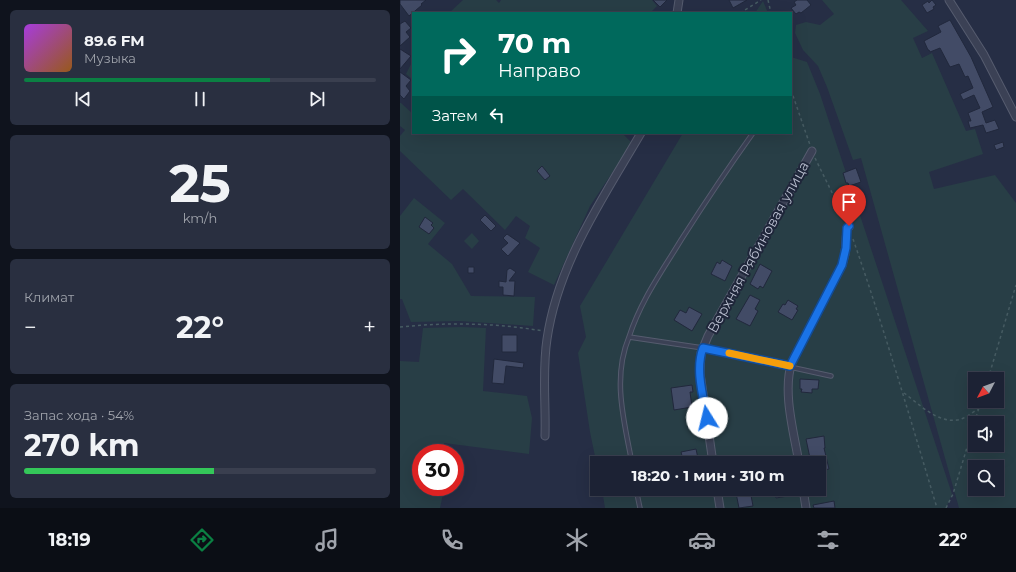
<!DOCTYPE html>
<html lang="ru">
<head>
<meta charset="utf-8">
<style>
	body { margin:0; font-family:Montserrat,sans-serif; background:#292f40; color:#f1f3f6; height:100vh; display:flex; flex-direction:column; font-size:15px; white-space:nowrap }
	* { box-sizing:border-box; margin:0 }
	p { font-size:13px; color:#a0a4ac }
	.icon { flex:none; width:22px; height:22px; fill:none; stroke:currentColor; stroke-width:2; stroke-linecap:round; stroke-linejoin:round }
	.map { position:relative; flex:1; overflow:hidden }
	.sheet { display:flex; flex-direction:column; gap:10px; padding:10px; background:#0f131d; width:400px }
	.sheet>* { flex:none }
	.banner { position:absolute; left:12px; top:12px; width:380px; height:122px; border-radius:0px; box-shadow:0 4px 16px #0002,0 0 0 1px #3a3f4f; background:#00695c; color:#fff; overflow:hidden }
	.needle { width:26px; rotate:229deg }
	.fabs { position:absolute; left:568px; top:372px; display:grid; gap:8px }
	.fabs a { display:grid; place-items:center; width:36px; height:36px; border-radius:0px; background:#1c2234; box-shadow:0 4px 16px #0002,0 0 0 1px #3a3f4f; font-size:20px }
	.speed { position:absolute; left:12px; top:444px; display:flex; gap:8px; font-size:20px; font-weight:700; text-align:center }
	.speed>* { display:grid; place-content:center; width:52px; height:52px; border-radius:50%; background:#1c2234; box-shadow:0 4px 16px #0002,0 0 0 1px #3a3f4f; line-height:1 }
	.speed .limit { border:6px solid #d22; background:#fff; color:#111 }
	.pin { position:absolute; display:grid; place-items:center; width:34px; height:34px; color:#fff; margin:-41px -17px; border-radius:50% 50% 50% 0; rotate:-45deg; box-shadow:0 0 4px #0007 }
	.pin .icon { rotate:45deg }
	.me { position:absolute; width:44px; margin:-22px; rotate:351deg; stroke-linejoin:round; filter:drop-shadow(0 0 3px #0008) }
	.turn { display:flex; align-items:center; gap:14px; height:84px; padding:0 20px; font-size:18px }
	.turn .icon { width:52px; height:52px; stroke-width:2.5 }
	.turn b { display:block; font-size:28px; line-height:34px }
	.then { display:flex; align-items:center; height:38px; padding:0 20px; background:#0003; gap:8px; font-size:15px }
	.big { font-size:30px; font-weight:700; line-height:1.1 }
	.sheet .tile { flex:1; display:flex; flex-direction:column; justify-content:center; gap:6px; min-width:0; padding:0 14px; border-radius:6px; background:#292f40 }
	.sheet .dial { align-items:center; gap:0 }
	.dial b { font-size:52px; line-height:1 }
	.song { display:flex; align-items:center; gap:12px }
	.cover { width:48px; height:48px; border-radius:6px; background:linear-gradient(135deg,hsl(280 70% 55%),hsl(30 70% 35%)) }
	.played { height:4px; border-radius:2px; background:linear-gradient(90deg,#0b8043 70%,#3a3f4f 70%) }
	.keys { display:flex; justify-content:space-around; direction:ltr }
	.heat { display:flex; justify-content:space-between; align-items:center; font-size:22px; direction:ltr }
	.charge { height:6px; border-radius:3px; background:linear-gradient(90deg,#34c759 54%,#3a3f4f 0) }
	.trip { position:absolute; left:190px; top:456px; width:236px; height:40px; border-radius:0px; background:#1c2234; box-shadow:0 4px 16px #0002,0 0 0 1px #3a3f4f; font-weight:700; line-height:40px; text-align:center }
	.tab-bar { display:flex; height:64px; justify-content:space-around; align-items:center; background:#0b0e15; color:#a0a4ac }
	.tab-bar .icon { width:28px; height:28px }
	.tab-bar .active { color:#0b8043 }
	.tab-bar b { font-size:18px; color:#f1f3f6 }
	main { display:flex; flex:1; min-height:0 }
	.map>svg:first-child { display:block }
</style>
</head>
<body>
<main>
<section class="sheet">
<div class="tile">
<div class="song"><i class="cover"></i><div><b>89.6 FM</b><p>Музыка</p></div></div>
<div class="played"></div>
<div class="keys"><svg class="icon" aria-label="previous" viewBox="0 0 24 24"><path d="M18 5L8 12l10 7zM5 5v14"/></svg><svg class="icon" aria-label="pause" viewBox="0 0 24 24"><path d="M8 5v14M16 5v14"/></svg><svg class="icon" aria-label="next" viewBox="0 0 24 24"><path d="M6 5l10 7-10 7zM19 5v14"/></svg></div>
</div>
<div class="tile dial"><b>25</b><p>km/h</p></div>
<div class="tile"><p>Климат</p>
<div class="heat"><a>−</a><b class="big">22°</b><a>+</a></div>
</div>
<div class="tile"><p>Запас хода · 54%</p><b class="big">270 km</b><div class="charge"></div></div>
</section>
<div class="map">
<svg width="616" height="508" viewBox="0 0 616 508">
	<rect width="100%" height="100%" fill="#262e45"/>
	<path fill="#283e46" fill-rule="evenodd" d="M63 0H96L99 3 101 0H252L257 6 250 13H49Z
		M422 0H501L528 31 513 38 522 58 532 53 566 131 575 129 583 154 529 172 534 189 595 175 616 203V508H559L461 158 453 160 427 87 418 66 403 50 395 33 396 25 406 22 420 25 434 14ZM575 379H597V401H575ZM575 423H597V445H575ZM575 467H597V489H575Z
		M363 1 368 13H355Z
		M391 57 407 62 420 94 552 494 546 508H205L202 489H419V463H197V466L190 432 178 353 186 337 180 306 283 133H391Z
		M13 60V80L6 74Z
		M0 103H1L13 114V133H222L232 143 190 206 154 285 128 272 140 248 125 238 130 226 116 216 105 230 63 189 51 200 0 151V136L5 130 0 126Z
		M14 198 45 223 28 244 52 264 71 296 135 297 133 326 60 321 11 322 2 299H0V216Z
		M72 233 79 241 72 249 64 241Z
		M61 327 86 328 83 391 127 396 132 418 129 454 44 443 42 453H21V487H38L37 492 43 494 40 508H0V361L19 362 23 328Z"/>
	<path fill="#424b66" stroke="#21283c" d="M0 0H26L21 4 22 5 9 16 0 4Z
		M253 0H267L260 7Z
		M329 0H347L333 8Z
		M397 0H407L411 5 401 13 399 12 396 14 391 8 396 5 394 2Z
		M532 0 536 5 533 7 534 9 527 13 522 5 528 1 529 3Z
		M550 20 571 57 593 107 582 112 586 123 595 120 599 129 586 133 583 125 570 128 568 121H571L568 113 580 108 574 95 563 100 560 94 573 88 568 76 565 77 559 64 550 67 540 48 530 52 529 50H528L524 41 541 32 538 26Z
		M5 21 11 28 6 32 10 37 0 46V24Z
		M0 49 11 56 0 69Z
		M0 72 11 80 6 86 10 91 4 99 0 95Z
		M603 142 604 147 596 150 594 145Z
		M142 166 150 176 145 180 137 171Z
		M456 168 461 182 449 186 448 183H446L443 173Z
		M85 215 96 226 91 231 80 220Z
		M25 217 33 223 31 225 34 228 29 234 19 227Z
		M107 234 120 243 108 256 101 249 108 243 103 238Z
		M322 260 332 266 325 281 311 274 317 262 320 264Z
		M360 264 372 271 363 288 360 286 358 289 350 284Z
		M68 267H74V273H68Z
		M110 268 116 272 109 281H115L114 296 103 295V287H99V281L106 282 107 270Z
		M350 295 360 300 355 309 358 311 350 326 336 319Z
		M388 300 398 306 396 309 398 310 392 320 378 312 383 304 385 305Z
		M289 307 302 314 292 331 274 320 280 310 286 313Z
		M102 335H117V352H102Z
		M94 359 124 363 123 368 106 366 104 384 92 383Z
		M400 379 419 380 418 389H412V393L401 392 402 389H400Z
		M292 385 293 392H290L292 407 274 410 271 388Z
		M424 436 425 448H424L429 469 424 470 425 475 419 476V463H411L406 439Z
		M296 449 299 463H284L281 452Z
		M374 489H387L388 496 376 498Z
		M350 490 353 506 339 508 336 493Z
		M434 501 435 508H414L413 505Z"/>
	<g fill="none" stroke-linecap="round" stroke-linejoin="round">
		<g stroke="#565c6f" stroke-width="5.5">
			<path id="lane" d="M229 337C241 300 261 273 281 240 304 204 328 168 353 133
				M232 463C224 421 212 378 229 337L303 348 431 376
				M236 489 240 508"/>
		</g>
		<g stroke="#565c6f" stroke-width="9">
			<path id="street" d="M549 0 584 55 616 117
				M277 13 279 0
				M145 436C146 404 142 371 147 339 158 263 203 198 241 133
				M313 463 300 373 301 353 308 336 412 151
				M399 463C394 433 382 391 392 362L442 265 445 254 447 228 449 227
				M317 489 320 508
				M403 489 406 508"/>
		</g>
		<path stroke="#465b62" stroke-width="1.5" stroke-dasharray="3 3" stroke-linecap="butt" d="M368 0 371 13
			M340 13 361 0
			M391 90 410 145
			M415 158 446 221
			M453 239C484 328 510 418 537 508
			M0 327C48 322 96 323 143 331
			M588 379 616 285
			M504 393C519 404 537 423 557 420 565 419 572 413 579 408
			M546 508 553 494 581 401"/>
		<use href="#lane" stroke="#3b4155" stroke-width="3.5"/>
		<use href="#street" stroke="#3b4155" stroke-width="7"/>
	</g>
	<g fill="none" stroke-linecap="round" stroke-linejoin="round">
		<g stroke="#114b97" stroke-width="10">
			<path id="route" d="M307 418C303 396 295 369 303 348L390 366 442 265 446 248 447 228 449 226"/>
		</g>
		<use href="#route" stroke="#1a73e8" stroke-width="7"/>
		<path stroke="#f59e0b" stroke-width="7" d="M329 353 390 366"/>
	</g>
	<g text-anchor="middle" stroke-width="4" stroke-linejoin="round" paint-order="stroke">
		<g font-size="14" fill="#b8bdce" stroke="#1f263a">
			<text transform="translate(358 247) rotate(-61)" y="5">Верхняя Рябиновая улица</text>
		</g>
	</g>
</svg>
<div class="fabs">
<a><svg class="needle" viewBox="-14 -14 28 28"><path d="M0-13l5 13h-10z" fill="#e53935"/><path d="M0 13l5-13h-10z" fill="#a0a4ac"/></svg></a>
<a><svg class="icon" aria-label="sound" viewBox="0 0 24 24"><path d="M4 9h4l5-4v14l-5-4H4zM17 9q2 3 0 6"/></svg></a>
<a><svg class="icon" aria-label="search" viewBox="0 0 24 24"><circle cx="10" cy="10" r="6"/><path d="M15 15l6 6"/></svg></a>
</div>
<div class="speed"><div class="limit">30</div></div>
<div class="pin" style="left:449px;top:226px;background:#d93025"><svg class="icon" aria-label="arrive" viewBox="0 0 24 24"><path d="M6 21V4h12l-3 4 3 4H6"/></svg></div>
<svg class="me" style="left:307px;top:418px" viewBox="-20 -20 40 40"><circle r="19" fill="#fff"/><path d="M0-13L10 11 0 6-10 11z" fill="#1a73e8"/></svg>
<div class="trip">18:20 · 1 мин · 310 m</div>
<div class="banner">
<div class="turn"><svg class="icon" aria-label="right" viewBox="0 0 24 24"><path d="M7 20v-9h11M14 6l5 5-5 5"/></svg><div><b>70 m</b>Направо</div></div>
<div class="then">Затем<svg class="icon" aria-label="left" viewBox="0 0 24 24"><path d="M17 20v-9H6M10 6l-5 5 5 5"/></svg></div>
</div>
</div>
</main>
<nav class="tab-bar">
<b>18:19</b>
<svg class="icon active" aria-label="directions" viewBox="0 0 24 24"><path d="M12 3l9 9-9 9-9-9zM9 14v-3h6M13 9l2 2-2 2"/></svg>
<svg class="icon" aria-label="music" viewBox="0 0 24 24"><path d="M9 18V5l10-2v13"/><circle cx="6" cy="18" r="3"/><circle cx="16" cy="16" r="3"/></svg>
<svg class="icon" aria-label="phone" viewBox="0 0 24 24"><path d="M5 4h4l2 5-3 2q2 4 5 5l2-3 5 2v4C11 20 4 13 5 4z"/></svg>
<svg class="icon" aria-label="climate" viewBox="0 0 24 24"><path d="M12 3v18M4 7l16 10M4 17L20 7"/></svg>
<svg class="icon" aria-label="car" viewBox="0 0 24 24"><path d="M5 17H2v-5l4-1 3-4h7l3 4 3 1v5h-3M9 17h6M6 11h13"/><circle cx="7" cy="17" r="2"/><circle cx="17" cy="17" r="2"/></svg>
<svg class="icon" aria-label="filters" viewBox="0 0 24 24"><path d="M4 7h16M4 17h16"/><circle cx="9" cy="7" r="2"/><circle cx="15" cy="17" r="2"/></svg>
<b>22°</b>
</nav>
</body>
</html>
